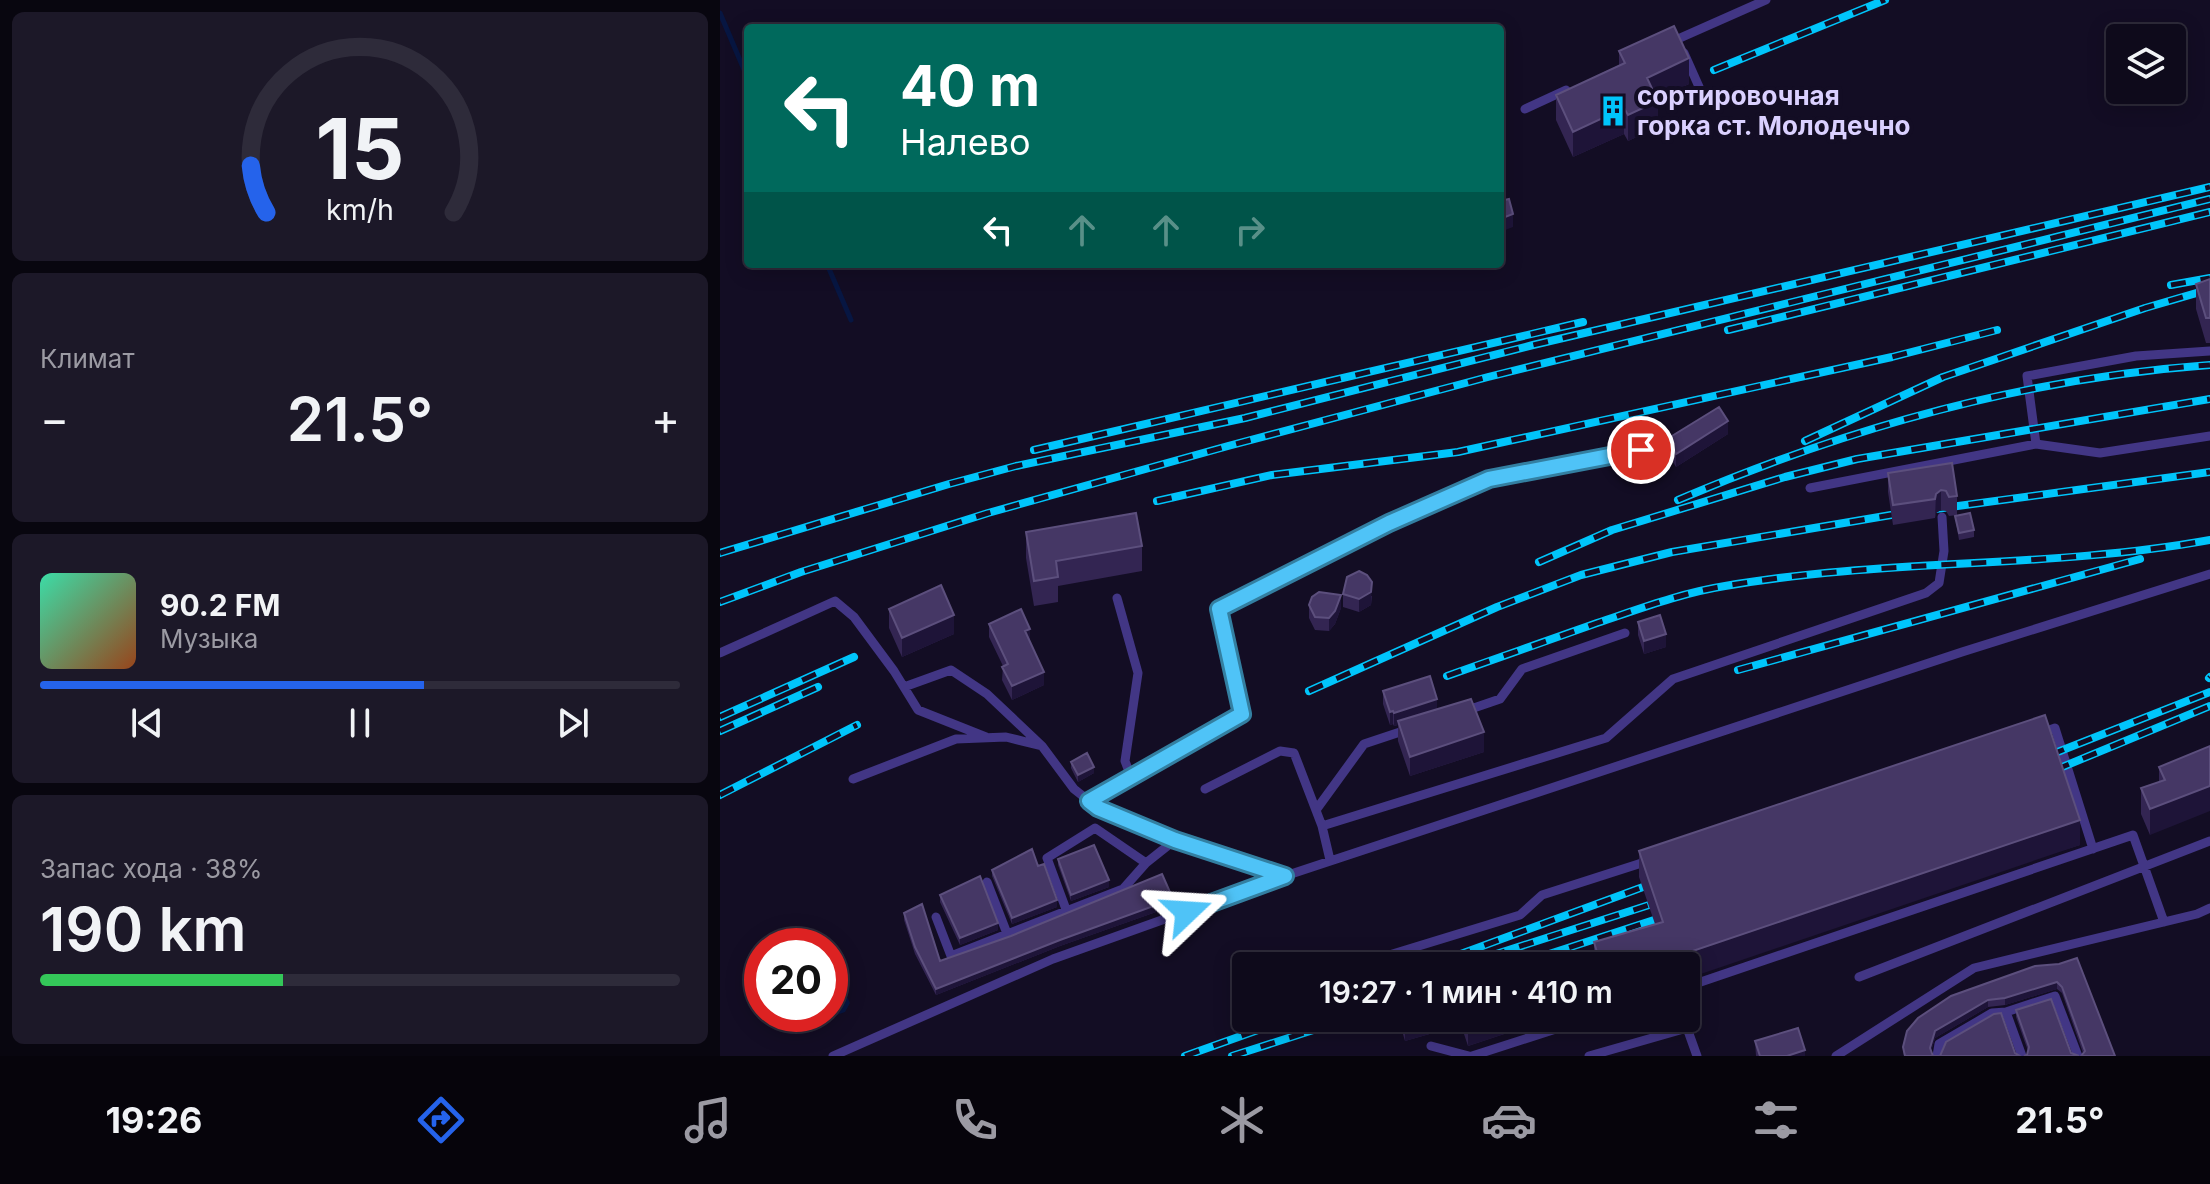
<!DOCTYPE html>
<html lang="ru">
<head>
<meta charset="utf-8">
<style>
	body { margin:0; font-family:Inter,sans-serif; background:#1c1828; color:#f1f3f6; height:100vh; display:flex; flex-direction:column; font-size:30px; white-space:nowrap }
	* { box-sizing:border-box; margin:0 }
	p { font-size:26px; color:#9b9aa3 }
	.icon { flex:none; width:44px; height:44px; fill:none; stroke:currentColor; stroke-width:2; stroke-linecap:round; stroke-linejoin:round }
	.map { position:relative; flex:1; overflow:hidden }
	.panel { display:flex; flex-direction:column; gap:12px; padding:12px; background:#08060f; width:720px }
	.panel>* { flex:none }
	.hud { position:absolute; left:24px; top:24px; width:760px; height:244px; border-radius:8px; box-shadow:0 4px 20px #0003,0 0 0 2px #2e2b3a; background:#00695c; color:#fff; overflow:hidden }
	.buttons { position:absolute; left:1386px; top:24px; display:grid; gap:16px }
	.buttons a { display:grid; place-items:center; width:80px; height:80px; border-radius:8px; background:#0e0a1b; box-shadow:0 4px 20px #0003,0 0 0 2px #2e2b3a; font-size:40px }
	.speed { position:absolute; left:24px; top:928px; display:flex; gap:16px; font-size:40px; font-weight:700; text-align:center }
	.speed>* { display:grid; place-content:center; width:104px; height:104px; border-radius:50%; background:#0e0a1b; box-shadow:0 4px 20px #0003,0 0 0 2px #2e2b3a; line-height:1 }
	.speed .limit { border:12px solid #d22; background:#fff; color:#111 }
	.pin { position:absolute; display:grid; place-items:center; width:68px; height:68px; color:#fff; margin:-34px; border:4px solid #fff; border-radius:50%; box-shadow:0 2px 8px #0007 }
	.me { position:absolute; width:88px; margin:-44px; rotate:70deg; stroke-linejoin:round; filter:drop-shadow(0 0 6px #0008) }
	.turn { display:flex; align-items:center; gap:28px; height:168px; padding:0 24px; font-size:36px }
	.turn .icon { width:104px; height:104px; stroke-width:2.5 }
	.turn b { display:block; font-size:56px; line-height:68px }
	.lanes { display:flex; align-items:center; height:76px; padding:0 24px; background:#0003; justify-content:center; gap:40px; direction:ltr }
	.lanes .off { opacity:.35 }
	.big { font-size:60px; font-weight:600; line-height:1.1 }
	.panel .tile { flex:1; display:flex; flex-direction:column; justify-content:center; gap:12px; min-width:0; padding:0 28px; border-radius:12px; background:#1c1828 }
	.panel .dial { align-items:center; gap:0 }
	.dial svg { height:208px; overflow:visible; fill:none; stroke:#2e2b3a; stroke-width:7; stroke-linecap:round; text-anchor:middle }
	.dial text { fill:#f1f3f6; stroke:none }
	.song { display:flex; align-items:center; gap:24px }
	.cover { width:96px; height:96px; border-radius:12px; background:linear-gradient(135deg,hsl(160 70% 55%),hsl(20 70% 35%)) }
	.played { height:8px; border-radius:4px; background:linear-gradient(90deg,#2563eb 60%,#2e2b3a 60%) }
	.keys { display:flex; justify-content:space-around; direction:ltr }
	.heat { display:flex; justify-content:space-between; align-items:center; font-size:44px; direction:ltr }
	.charge { height:12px; border-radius:6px; background:linear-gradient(90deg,#34c759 38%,#2e2b3a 0) }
	.trip { position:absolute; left:512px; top:952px; width:468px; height:80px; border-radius:8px; background:#0e0a1b; box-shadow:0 4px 20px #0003,0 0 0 2px #2e2b3a; font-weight:600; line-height:80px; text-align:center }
	.dock { display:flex; height:128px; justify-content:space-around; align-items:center; background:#06040b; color:#9b9aa3 }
	.dock .icon { width:56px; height:56px }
	.dock .active { color:#2563eb }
	.dock b { font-size:36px; color:#f1f3f6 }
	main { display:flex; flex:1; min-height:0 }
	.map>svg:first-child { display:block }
</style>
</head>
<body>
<main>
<section class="panel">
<div class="tile dial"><svg viewBox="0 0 100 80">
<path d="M14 69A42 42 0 1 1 86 69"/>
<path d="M14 69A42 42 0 0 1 8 51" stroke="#2563eb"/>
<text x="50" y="56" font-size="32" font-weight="700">15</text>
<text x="50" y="72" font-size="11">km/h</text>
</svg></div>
<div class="tile"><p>Климат</p>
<div class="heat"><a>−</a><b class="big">21.5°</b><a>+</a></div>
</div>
<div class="tile">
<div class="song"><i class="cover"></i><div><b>90.2 FM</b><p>Музыка</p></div></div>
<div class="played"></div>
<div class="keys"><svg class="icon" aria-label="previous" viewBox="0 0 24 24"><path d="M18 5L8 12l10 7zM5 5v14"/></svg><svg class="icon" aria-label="pause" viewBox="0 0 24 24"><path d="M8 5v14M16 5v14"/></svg><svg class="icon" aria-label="next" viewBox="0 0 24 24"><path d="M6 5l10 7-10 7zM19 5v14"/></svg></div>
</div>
<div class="tile"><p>Запас хода · 38%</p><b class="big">190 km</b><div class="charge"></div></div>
</section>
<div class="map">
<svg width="1490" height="1056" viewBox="0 0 1490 1056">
	<rect width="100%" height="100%" fill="#130d24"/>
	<path fill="#071642" d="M116 973 130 1003 125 1012 67 1033 60 1014H110V975Z"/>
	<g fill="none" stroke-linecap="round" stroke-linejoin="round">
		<path stroke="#071642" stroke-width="5" d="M0 13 28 79
			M107 264 131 320"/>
		<path stroke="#423685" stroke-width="9" d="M951 42 1046 0
			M964 53 984 98
			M805 109 846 90
			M1316 444 1307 376 1416 356 1490 351
			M1090 488 1316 444 1380 453 1490 436
			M397 598 418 673 405 761 411 777
			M0 653 115 601 134 617 174 671 198 710 266 737
			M184 687 231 670 267 694 322 746
			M745 711 780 699 802 669 905 633
			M1321 733 1335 728 1373 849
			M133 779 236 739 286 737 322 746 354 789 378 808 455 840
			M485 789 560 751 574 753 602 826
			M369 801 522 714 499 609 669 523 769 479 921 450
			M596 810 644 744 689 729
			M610 860 602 826 886 738 953 679 1206 593 1219 583 1224 551 1222 517
			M267 882 288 936
			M347 912 327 858 375 828 426 863
			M216 917 231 956 403 889 426 863 455 840 565 876 1242 652 1490 574
			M666 956 800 915 822 895 931 860
			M853 966H856
			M1139 977 1490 841
			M966 987 1413 835 1444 922
			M1286 1012 1302 1056
			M711 1046 749 1056
			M113 1056 333 959 565 876
			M752 1056 870 1018
			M869 1056 967 1028 977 1056
			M1116 1056 1254 968 1477 914 1490 908
			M1217 1056 1219 1044 1272 1013 1286 1012 1335 996 1358 1056"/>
		<g stroke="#00c5fb" stroke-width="8">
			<path id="rail" d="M994 70 1165 0
				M1451 285 1490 278
				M1008 330 1490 212
				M1085 441 1223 377 1425 308 1490 289
				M314 450 863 322
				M958 500C1127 428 1306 378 1490 365
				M437 501 552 475 738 452 1172 357 1277 330
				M0 553 229 484 296 466 525 418 813 345 1490 187
				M819 562 892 530 1065 477 1137 459 1490 399
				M0 602 81 572 268 513 508 446 768 377 1490 199
				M1018 670 1420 559
				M727 676C777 658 827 641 877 623 919 609 961 593 1005 586 1166 558 1330 569 1490 540
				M1489 678 1490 677
				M589 691 777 607 861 575 952 552 1171 515 1490 472
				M0 717 134 657
				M0 731 98 687
				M1330 755 1490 692
				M1335 770 1490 706
				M0 795 137 725
				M742 965 929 905
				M708 966 923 887
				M792 966 934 920
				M465 1056 572 1018
				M512 1056 631 1018"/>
		</g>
		<use href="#rail" stroke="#130d24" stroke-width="5" stroke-dasharray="15" stroke-linecap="butt"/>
	</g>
	<path fill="#332552" d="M899 51 969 84 937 99 938 127 908 141 904 134 853 157 836 120V95L899 65Z
		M1490 279V343H1486L1476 309V284Z
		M1008 434 956 467 947 452V439Z
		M1168 473 1237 496V515L1229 516 1226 511 1221 510 1216 513 1215 518 1173 525 1168 492Z
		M1235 516 1254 530V537L1239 540Z
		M306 532 422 546V571L338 586V602L314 606 306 558Z
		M623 594 652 596 651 605 639 612 623 607Z
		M589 605 621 608 615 624 609 631 595 630 589 618Z
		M169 609 234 634 182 657 169 628Z
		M918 622 946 647 924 654 918 635Z
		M269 624 310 642 324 685 292 700 282 680 283 666 269 637Z
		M663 691 717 709 764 752 690 776 678 741V725L674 726 673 724 670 725 663 704Z
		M1490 746 1430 835 1421 814V788L1439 782V767Z
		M351 762 374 773 358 782 351 768Z
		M1360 845 966 966H874V942L935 924 919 877V851Z
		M338 859 389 887 351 901 338 865Z
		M318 866 337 907 292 924 272 876V870Z
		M220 895 278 930 240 945 220 902Z
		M453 906 340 946 216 995 195 954 184 920V913L220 961Z
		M1339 964 1395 1056 1363 1053 1342 993 1337 989 1285 1005 1268 1007 1215 1038 1211 1051 1213 1056H1219H1184L1183 1047 1187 1031Z
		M1296 1010 1351 1053 1307 1055 1308 1051 1296 1017Z
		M680 1018H832L748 1046 741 1025 685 1041 680 1024Z
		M1035 1041 1085 1056H1036Z"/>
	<path fill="#1e1438" d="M969 58V84L927 103V78Z
		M938 101V127L908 141V115Z
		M904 108V134L853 157V132Z
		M793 214V227L780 232V219Z
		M1008 421V434L956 467V454Z
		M1221 490V510L1216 513 1215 518 1216 494Z
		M652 582 651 605 639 612V599Z
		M621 595V608L615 624 609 631V618Z
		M234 615V634L182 657V638Z
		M310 629V642L305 644V631Z
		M946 634V647L924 654V641Z
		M324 672V685L292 700V686Z
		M717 699V712L678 721V725L674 726V713Z
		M673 711V724L670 725V712Z
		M764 732V752L690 776V757Z
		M374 767V773L358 782V775Z
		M1490 786V811L1430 835V809Z
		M1360 820V845L966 979V966H955V957Z
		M389 880V887L351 901V895Z
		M453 899V906L340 946 216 995V989L340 940Z
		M337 900V907L292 924V918Z
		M278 923V930L240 945V938Z
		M954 954V966H915Z
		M1337 982V989L1285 1005V998Z
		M1268 1000V1007L1215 1038 1210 1055V1048L1215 1031Z
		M685 1018H741V1025L685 1041Z
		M761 1018H832L748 1046V1022Z
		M1085 1050V1056H1067Z"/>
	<path fill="#453765" stroke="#5c4f7d" stroke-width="2" d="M954 26 969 58 927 78 938 101 908 115 904 108 853 132 836 95 905 63 899 51Z
		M789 199 793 214 780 219V201Z
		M1490 279V318H1486L1476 284Z
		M999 407 1008 421 956 454 947 439Z
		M1232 463 1237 496 1229 497 1226 491 1221 490 1216 494 1215 499 1173 505 1168 473Z
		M416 513 422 546 336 561 338 577 314 581 306 532Z
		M1250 513 1254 530 1239 533 1235 516Z
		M639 571 647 575 652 582 651 592 639 599 623 594 627 577Z
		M221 585 234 615 182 638 169 609Z
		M599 592 621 595 615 611 609 618 595 617 589 605 592 597Z
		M301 609 310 629 305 631 324 672 292 686 282 667 288 664 269 624Z
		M940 615 946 634 924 641 918 622Z
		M710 676 717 699 674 713 673 711 670 712 663 691Z
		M751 699 764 732 690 757 678 721Z
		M1325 715 1360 820 955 957 954 954 915 966H881L874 942 943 922 919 851Z
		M1490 746V786L1430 809 1421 788 1445 780 1439 767Z
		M367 753 374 767 358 775 351 762Z
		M374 845 389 880 351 895 338 859Z
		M312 849 318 866 324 864 337 900 292 918 272 870Z
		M442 874 453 899 340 940 216 989 195 947 184 913 202 904 220 961 291 936Z
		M260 876 278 923 240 938 220 895Z
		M843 952 848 966H800Z
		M1357 958 1395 1056H1361L1365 1051 1342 987 1337 982 1285 998 1268 1000 1215 1031 1210 1048 1213 1056H1219H1185L1183 1047 1187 1031 1198 1018 1231 996 1315 966 1339 964Z
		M1331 999 1351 1053 1359 1056H1304L1307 1055 1309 1047 1296 1010Z
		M1281 1013 1295 1053 1300 1056H1220L1226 1042 1274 1014Z
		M747 1018H761L748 1022Z
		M1078 1028 1085 1050 1067 1056H1040L1035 1041Z"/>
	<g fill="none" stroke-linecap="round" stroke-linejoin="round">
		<g stroke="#337fa1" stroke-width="20">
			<path id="route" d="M467 912 565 876 455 840 378 808 369 801 522 714 499 609 669 523 769 479 921 450"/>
		</g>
		<use href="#route" stroke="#4fc3f7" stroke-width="14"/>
	</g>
	<defs>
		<g id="building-bare" transform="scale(2.4)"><path d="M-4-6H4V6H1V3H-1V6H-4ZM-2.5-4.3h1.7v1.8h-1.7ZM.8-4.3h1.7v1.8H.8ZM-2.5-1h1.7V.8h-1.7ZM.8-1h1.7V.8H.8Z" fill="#00c5fb" stroke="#130d24" stroke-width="2.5" paint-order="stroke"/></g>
	</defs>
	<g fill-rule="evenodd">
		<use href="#building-bare" x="893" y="111"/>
	</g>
	<g text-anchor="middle" stroke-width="8" stroke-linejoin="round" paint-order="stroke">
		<g font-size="26" font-weight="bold" fill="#dad0ff" stroke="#130d24" text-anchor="start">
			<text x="917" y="105">сортировочная<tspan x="917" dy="30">горка ст. Молодечно</tspan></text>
		</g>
	</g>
</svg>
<div class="buttons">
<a><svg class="icon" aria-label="layers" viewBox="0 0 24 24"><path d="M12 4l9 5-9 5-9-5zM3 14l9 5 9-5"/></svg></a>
</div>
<div class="speed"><div class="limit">20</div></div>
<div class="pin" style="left:921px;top:450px;background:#d93025"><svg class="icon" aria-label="arrive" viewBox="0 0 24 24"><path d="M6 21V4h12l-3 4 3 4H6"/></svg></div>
<svg class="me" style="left:467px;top:912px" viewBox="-20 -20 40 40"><path d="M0-17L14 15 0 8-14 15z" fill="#4fc3f7" stroke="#fff" stroke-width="4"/></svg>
<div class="trip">19:27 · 1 мин · 410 m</div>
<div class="hud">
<div class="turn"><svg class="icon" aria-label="left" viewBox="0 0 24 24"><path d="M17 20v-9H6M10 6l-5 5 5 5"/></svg><div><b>40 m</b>Налево</div></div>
<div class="lanes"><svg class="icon" aria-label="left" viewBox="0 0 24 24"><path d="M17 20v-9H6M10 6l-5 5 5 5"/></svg><svg class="icon off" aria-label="ahead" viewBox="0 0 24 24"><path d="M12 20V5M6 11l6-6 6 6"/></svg><svg class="icon off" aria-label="ahead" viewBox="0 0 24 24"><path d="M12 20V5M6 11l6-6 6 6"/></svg><svg class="icon off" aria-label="right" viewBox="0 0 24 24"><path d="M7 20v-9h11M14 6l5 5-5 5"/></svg></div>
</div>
</div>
</main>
<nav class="dock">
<b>19:26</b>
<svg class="icon active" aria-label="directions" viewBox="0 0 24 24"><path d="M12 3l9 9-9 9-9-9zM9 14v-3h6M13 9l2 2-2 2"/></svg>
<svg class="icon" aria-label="music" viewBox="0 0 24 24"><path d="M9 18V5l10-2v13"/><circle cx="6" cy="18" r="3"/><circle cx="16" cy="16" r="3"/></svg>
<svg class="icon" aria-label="phone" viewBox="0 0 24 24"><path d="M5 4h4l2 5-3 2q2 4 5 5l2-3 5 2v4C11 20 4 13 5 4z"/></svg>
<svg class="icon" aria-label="climate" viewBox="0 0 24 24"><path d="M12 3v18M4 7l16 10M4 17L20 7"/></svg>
<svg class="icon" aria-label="car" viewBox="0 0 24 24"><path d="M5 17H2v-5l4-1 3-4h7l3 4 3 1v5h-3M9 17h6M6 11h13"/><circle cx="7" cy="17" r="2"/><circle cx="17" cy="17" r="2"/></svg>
<svg class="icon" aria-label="filters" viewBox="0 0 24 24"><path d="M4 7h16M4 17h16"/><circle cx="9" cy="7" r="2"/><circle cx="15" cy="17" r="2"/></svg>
<b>21.5°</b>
</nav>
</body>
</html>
